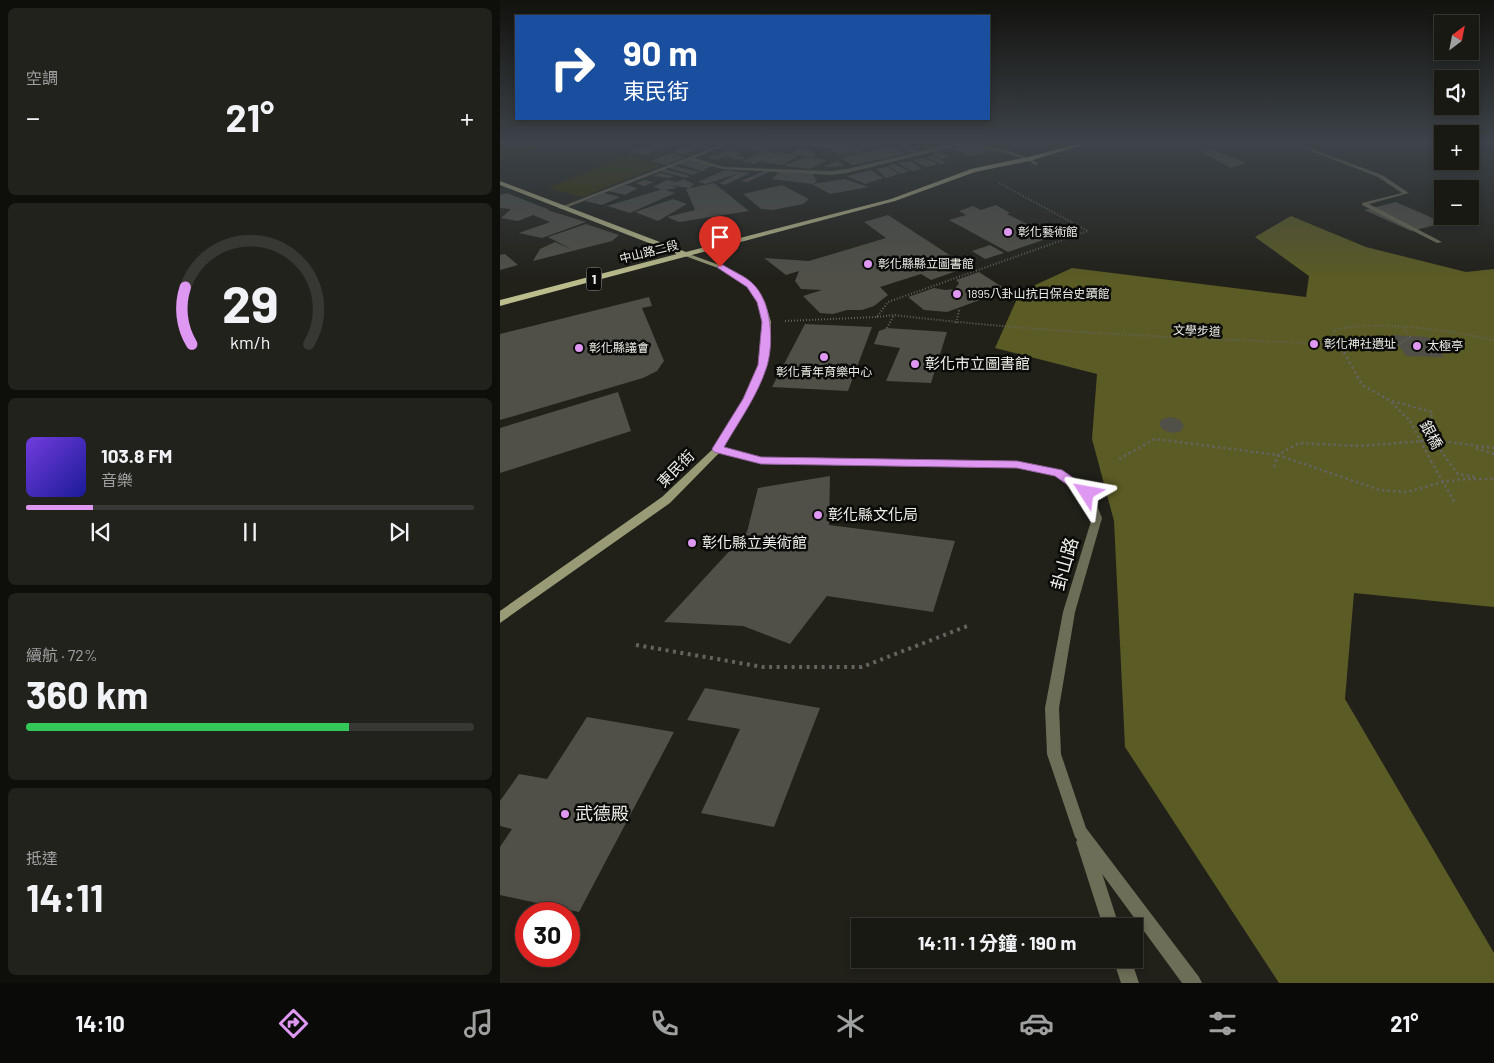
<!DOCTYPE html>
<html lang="zh-TW">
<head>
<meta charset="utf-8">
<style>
	body { margin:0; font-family:Barlow,"Noto Sans TC",sans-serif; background:#22221d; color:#f1f3f6; height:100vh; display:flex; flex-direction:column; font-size:19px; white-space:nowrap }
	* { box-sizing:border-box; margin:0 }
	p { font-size:16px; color:#9fa0a0 }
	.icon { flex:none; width:28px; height:28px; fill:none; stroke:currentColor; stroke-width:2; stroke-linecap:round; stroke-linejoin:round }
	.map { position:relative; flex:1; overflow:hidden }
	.drawer { display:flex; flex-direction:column; gap:8px; padding:8px; background:#0e0e0b; width:500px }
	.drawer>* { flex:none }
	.guide { position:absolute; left:15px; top:15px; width:475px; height:105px; border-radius:0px; box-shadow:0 2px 8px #0003,0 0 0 1px #373834; background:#1a4fa0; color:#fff; overflow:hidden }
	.needle { width:32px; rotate:32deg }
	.buttons { position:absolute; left:934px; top:15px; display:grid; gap:10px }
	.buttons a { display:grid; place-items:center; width:45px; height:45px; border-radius:0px; background:#191914; box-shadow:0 2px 8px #0003,0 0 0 1px #373834; font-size:25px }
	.speed { position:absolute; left:15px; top:902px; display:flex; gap:10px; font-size:25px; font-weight:700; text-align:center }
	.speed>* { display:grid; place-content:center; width:65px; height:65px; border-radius:50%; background:#191914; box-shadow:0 2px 8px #0003,0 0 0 1px #373834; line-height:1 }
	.speed .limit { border:8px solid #d22; background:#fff; color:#111 }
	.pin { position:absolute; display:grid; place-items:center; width:42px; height:42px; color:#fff; margin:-51px -21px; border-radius:50% 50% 50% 0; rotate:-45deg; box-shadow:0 0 5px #0007 }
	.pin .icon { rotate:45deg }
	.me { position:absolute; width:55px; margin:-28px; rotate:304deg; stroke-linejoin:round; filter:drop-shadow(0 0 4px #0008) }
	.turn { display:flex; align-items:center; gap:18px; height:105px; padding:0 25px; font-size:22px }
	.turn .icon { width:65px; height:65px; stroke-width:2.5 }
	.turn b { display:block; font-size:35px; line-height:42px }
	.big { font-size:38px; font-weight:700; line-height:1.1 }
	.drawer .card { flex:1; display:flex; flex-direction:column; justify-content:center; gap:8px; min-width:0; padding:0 18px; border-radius:8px; background:#22221d }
	.drawer .dial { align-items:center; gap:0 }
	.dial svg { height:130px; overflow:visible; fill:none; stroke:#373834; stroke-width:7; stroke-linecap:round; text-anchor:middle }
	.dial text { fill:#f1f3f6; stroke:none }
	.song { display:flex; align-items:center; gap:15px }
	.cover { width:60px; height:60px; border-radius:8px; background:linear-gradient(135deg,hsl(260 70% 55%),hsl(240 70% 35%)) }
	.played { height:5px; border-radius:2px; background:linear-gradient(90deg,#df98f1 15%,#373834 15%) }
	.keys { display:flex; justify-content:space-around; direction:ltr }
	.heat { display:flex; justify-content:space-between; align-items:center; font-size:28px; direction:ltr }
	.charge { height:8px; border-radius:4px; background:linear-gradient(90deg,#34c759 72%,#373834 0) }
	.trip { position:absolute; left:351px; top:918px; width:292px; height:50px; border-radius:0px; background:#191914; box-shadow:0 2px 8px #0003,0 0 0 1px #373834; font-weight:700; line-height:50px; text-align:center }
	.dock { display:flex; height:80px; justify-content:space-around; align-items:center; background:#0a0a08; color:#9fa0a0 }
	.dock .icon { width:35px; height:35px }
	.dock .current { color:#df98f1 }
	.dock b { font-size:22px; color:#f1f3f6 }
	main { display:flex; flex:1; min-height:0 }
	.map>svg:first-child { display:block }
</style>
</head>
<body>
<main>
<section class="drawer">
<div class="card"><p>空調</p>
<div class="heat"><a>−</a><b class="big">21°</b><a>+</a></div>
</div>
<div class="card dial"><svg viewBox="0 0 100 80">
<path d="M14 69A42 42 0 1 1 86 69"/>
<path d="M14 69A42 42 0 0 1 10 34" stroke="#df98f1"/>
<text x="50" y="56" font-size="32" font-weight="700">29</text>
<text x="50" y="72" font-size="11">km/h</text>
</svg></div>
<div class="card">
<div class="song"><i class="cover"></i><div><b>103.8 FM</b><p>音樂</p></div></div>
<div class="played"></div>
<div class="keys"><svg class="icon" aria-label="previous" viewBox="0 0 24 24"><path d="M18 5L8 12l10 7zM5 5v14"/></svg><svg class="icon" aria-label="pause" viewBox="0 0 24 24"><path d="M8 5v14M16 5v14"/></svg><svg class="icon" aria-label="next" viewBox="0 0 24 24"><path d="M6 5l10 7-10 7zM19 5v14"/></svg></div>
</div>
<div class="card"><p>續航 · 72%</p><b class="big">360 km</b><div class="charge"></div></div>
<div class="card"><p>抵達</p><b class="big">14:11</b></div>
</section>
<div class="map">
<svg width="994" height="983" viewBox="0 0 994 983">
	<rect width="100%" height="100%" fill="#21211a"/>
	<path fill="#323100" d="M0 142H52L5 159 0 158Z
		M128 155 161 165 82 197 48 188Z"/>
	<path fill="#5b5b25" d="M791 216 866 247 966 272 994 269V607L854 593 845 699 994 953V983H779L625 747 614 521 592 439 597 374 495 348 520 292 572 268 806 297 809 276 755 237Z"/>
	<path fill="#505048" d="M154 142H166L174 143 161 150 142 147Z
		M237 142H256L279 146 263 151 230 145Z
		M267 142H294L284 146Z
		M363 142H373L381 145 370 149 358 144Z
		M402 142H441L435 145Z
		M498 142H525L517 146Z
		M699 142H745L717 149Z
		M193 144 201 146 184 155 172 152Z
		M351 144 364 150 342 155 329 150Z
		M406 144 420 152 413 153 399 145Z
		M464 145 484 149 486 153 471 156 452 148Z
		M390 146 405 154 353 165 340 158Z
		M140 148 156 150 146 155 129 152Z
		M301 148 316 152 311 154 317 155 311 158 290 153Z
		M230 150 242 153 236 156 246 158 240 160 224 156 217 160 207 158Z
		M712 150 746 163 731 168 702 152Z
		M264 151 275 154 279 152 299 156 281 165 260 161 255 164 249 163 255 159 247 163 242 162Z
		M439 152 450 157 441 159 432 153Z
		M169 153 185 157 166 165 152 161Z
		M433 156 446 163 441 164 426 157Z
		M302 158H312L327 160 310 169 285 166Z
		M424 158 438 164 425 167 413 160Z
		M189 160 211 166 202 171 178 164Z
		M337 161 345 166 323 167Z
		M411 161 422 169 412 171 397 163Z
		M394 164 409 171 401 174 388 166Z
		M174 166 199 172 193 175 169 168Z
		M387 167 399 174 386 178 376 169Z
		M164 169 190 176 186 178 159 171Z
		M225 170 250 173 225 185 219 183 240 173 206 184 198 182Z
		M371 170 383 178 365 184 347 176Z
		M264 171 269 172 247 182 241 181Z
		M279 172 313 174 317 182 312 184 345 179 369 187 330 194 312 184 272 179Z
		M160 173 174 176 169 178 153 176Z
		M184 179 194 184 190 188 214 183 249 211 179 222 167 217 195 210 186 189 190 188 169 185 178 188 164 190 153 187 167 180 176 182Z
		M144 180 154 182 144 186 136 183Z
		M126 185 138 188 125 195 108 191Z
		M282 185 309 199 303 204 273 210 261 209 243 194Z
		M163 189 175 193 130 213 107 206Z
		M7 193 50 210H47L86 222 42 238 19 233 50 222 33 215 18 221 1 218 11 209 0 208V195Z
		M104 193 120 197 102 205 85 201Z
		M173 199 187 204 158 221 135 212Z
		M896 202 944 223 911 231 864 210Z
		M496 205 510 213 507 214 552 237 508 252 449 220 466 215 459 211 473 206 481 210Z
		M388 215 468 267 431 280 421 274 380 287 388 295 374 306 362 310H347L333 314 320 313 303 296 322 290 301 289 295 281 299 271 286 275 264 258 309 261 386 238 364 222Z
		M86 224 119 235 112 241 33 261 40 249 55 242 73 250 48 237Z
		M490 245 504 253 485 259 472 251Z
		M5 254 18 265 0 270V255Z
		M479 272 507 290 447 312 424 310 408 297 434 288 445 290 455 289 459 283 456 280Z
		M149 297 152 306 142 308 164 361 157 371 143 378 0 420V334Z
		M305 324 372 327 348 391 272 387Z
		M387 328 447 332 431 383 386 381 400 348 374 344 379 331Z
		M891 335 928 337 944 357 906 356Z
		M118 392 131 431 0 473V428Z
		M671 417 680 420 684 426 680 432 672 433 663 430 659 424 662 419Z
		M330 476 329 525 455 541 433 612 327 596 290 644 243 626 164 622 247 532 258 488Z
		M205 688 320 708 274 827 201 813 240 729 187 720Z
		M87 717 174 732 79 912 0 895V847L12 829 0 826V801L19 774 47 779Z"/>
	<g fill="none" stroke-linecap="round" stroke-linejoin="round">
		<path stroke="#64645e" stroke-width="2" stroke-dasharray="1 2" stroke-linecap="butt" d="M377 317 394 315C561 335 729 340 897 346L910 337 904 328
			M285 321 377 317 388 302 588 231 499 183
			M456 323 459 311 457 309
			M387 328 394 315
			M844 353 834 335V330C875 319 952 331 994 340"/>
		<path stroke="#64645e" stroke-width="2.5" stroke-dasharray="2.5 3" stroke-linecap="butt" d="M844 352 862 385 889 400 910 421
			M892 401 932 412 930 429 933 440 958 474 976 477
			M976 448 994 454
			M619 459 655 439 778 455 880 490 907 492 943 482 964 479H994
			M931 461 955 503
			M774 467 778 455 799 443 861 446 933 440 994 448"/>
		<path stroke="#64645e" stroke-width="4" stroke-dasharray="3 4.5" stroke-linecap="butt" d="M136 645 263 667H362L470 625"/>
		<path fill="#6d6e57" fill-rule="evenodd" d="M788 142H793L882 175 909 193 869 204 942 242 937 243 862 205V203L902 193 878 177Z
			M984 142 994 143V145L984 143Z
			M527 158H531L539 164 535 165 527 160Z
			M584 834 589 837 592 842 619 926H603L576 842 579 837Z
			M613 959H631L639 983H621Z"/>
		<path fill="#6d6e57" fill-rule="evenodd" d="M228 142H233L194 158 223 167 331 171 347 169 460 142H468L467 143 509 151 531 159 529 160 506 153 461 145 347 173 331 175 223 169 189 160 63 209 58 208Z
			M301 142 330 145 362 142C344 151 319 149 299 144Z
			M218 446 261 458 517 462 561 471 591 490 602 518 575 612 559 708 561 754 586 828 699 977 702 983H682L575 837 547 754 545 708 563 612 592 518 583 495 555 476 517 468 261 464 215 451 213 449 215 447Z"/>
		<path fill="#999b76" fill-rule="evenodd" d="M185 254H189L222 266 252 284 265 302 271 322 267 365 252 399 221 451 170 503 0 623V611L162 497 215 447 244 399 259 365 263 322 257 302 247 286 218 268 185 256Z"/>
		<path fill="#bcbd8d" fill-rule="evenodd" d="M586 142H594L529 161 475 172 395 201 0 306V300L177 254 0 185V181L186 252 391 199 471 169 528 157Z"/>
		<path stroke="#64645e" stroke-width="2.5" stroke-dasharray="2.5 3" stroke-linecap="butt" d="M910 421 931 461"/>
	</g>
	<linearGradient id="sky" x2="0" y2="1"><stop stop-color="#12120e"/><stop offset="0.51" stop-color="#3d4349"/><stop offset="1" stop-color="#3d4349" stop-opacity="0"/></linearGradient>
	<rect width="994" height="279" fill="url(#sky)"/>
	<path fill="#df98f1" stroke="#91639d" d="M218 265H223C232 271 245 276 252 283 272 301 274 342 267 366 258 395 239 421 224 447L261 457 517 461 562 470 591 490 593 493 591 496H583L555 476 517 468 261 464 214 452 212 449 243 399 258 365 262 322 257 302 247 287 218 268Z"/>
	<g fill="#df98f1" stroke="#0a0a08" stroke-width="2">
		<circle cx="508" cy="232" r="5"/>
		<circle cx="368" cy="264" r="5"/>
		<circle cx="457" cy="294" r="5"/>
		<circle cx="814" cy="344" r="5"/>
		<circle cx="917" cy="346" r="5"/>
		<circle cx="79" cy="348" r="5"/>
		<circle cx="324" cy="357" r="5"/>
		<circle cx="415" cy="364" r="5"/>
		<circle cx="318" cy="515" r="5"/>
		<circle cx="192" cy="543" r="5"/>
		<circle cx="65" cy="814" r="5"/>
	</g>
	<g text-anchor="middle" stroke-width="5" stroke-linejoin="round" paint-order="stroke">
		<g font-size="12" fill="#edede9" stroke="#0a0a08" text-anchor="start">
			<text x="518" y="236">彰化藝術館</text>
			<text x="378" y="268">彰化縣縣立圖書館</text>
			<text x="467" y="298">1895八卦山抗日保台史蹟館</text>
			<text x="824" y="348">彰化神社遺址</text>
			<text x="927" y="350">太極亭</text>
			<text x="89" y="352">彰化縣議會</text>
			<text x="324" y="376" text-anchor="middle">彰化青年育樂中心</text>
		</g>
		<g font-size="12" fill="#edede9" stroke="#0a0a08">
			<text transform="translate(149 252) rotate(-14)" y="4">中山路二段</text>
			<text transform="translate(697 331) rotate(2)" y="4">文學步道</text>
		</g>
		<rect fill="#0a0a08" stroke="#a9a9a6" stroke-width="1" x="86.5" y="267.5" width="15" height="23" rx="4"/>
		<g font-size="14" font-weight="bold" fill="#edede9">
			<text x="94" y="284">1</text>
		</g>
		<g font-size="15" fill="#edede9" stroke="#0a0a08" text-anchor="start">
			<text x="425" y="369">彰化市立圖書館</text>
			<text x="328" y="520">彰化縣文化局</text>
			<text x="202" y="548">彰化縣立美術館</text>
		</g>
		<g font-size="15" fill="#edede9" stroke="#0a0a08">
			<text transform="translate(931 435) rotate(62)" y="5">銀橋</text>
			<text transform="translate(176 469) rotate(-45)" y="5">東民街</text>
		</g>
		<g font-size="18" fill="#edede9" stroke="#0a0a08">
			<text transform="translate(565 564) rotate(-74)" y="6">卦山路</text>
		</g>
		<g font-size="18" fill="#edede9" stroke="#0a0a08" text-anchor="start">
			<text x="75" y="820">武德殿</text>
		</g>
	</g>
</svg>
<div class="buttons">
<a><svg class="needle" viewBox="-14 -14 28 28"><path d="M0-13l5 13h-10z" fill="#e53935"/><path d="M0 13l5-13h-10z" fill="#9fa0a0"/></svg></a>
<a><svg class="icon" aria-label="sound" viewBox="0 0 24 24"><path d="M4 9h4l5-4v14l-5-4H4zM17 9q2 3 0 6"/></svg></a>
<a>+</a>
<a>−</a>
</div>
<div class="speed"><div class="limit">30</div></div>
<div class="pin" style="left:220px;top:267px;background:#d93025"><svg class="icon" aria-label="arrive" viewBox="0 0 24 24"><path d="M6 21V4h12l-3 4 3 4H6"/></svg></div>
<svg class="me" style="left:587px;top:493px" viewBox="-20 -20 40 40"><path d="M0-17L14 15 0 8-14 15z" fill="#df98f1" stroke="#fff" stroke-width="4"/></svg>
<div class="trip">14:11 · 1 分鐘 · 190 m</div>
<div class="guide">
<div class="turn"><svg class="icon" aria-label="right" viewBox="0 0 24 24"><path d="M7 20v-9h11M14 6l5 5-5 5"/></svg><div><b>90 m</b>東民街</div></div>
</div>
</div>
</main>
<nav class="dock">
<b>14:10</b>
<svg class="icon current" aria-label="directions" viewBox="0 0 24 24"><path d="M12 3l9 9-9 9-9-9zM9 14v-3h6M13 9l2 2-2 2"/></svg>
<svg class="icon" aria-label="music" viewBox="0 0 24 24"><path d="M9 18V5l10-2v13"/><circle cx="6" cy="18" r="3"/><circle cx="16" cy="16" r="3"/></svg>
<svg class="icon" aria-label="phone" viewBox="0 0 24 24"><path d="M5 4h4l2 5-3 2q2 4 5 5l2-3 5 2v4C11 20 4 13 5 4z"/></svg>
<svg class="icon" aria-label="climate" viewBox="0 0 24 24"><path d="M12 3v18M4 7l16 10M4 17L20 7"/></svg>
<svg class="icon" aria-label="car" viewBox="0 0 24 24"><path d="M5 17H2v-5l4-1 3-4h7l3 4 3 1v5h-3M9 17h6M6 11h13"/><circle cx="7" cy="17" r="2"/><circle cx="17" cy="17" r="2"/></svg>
<svg class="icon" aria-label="filters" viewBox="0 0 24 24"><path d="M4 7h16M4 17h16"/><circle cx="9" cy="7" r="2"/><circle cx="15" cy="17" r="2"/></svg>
<b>21°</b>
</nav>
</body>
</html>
